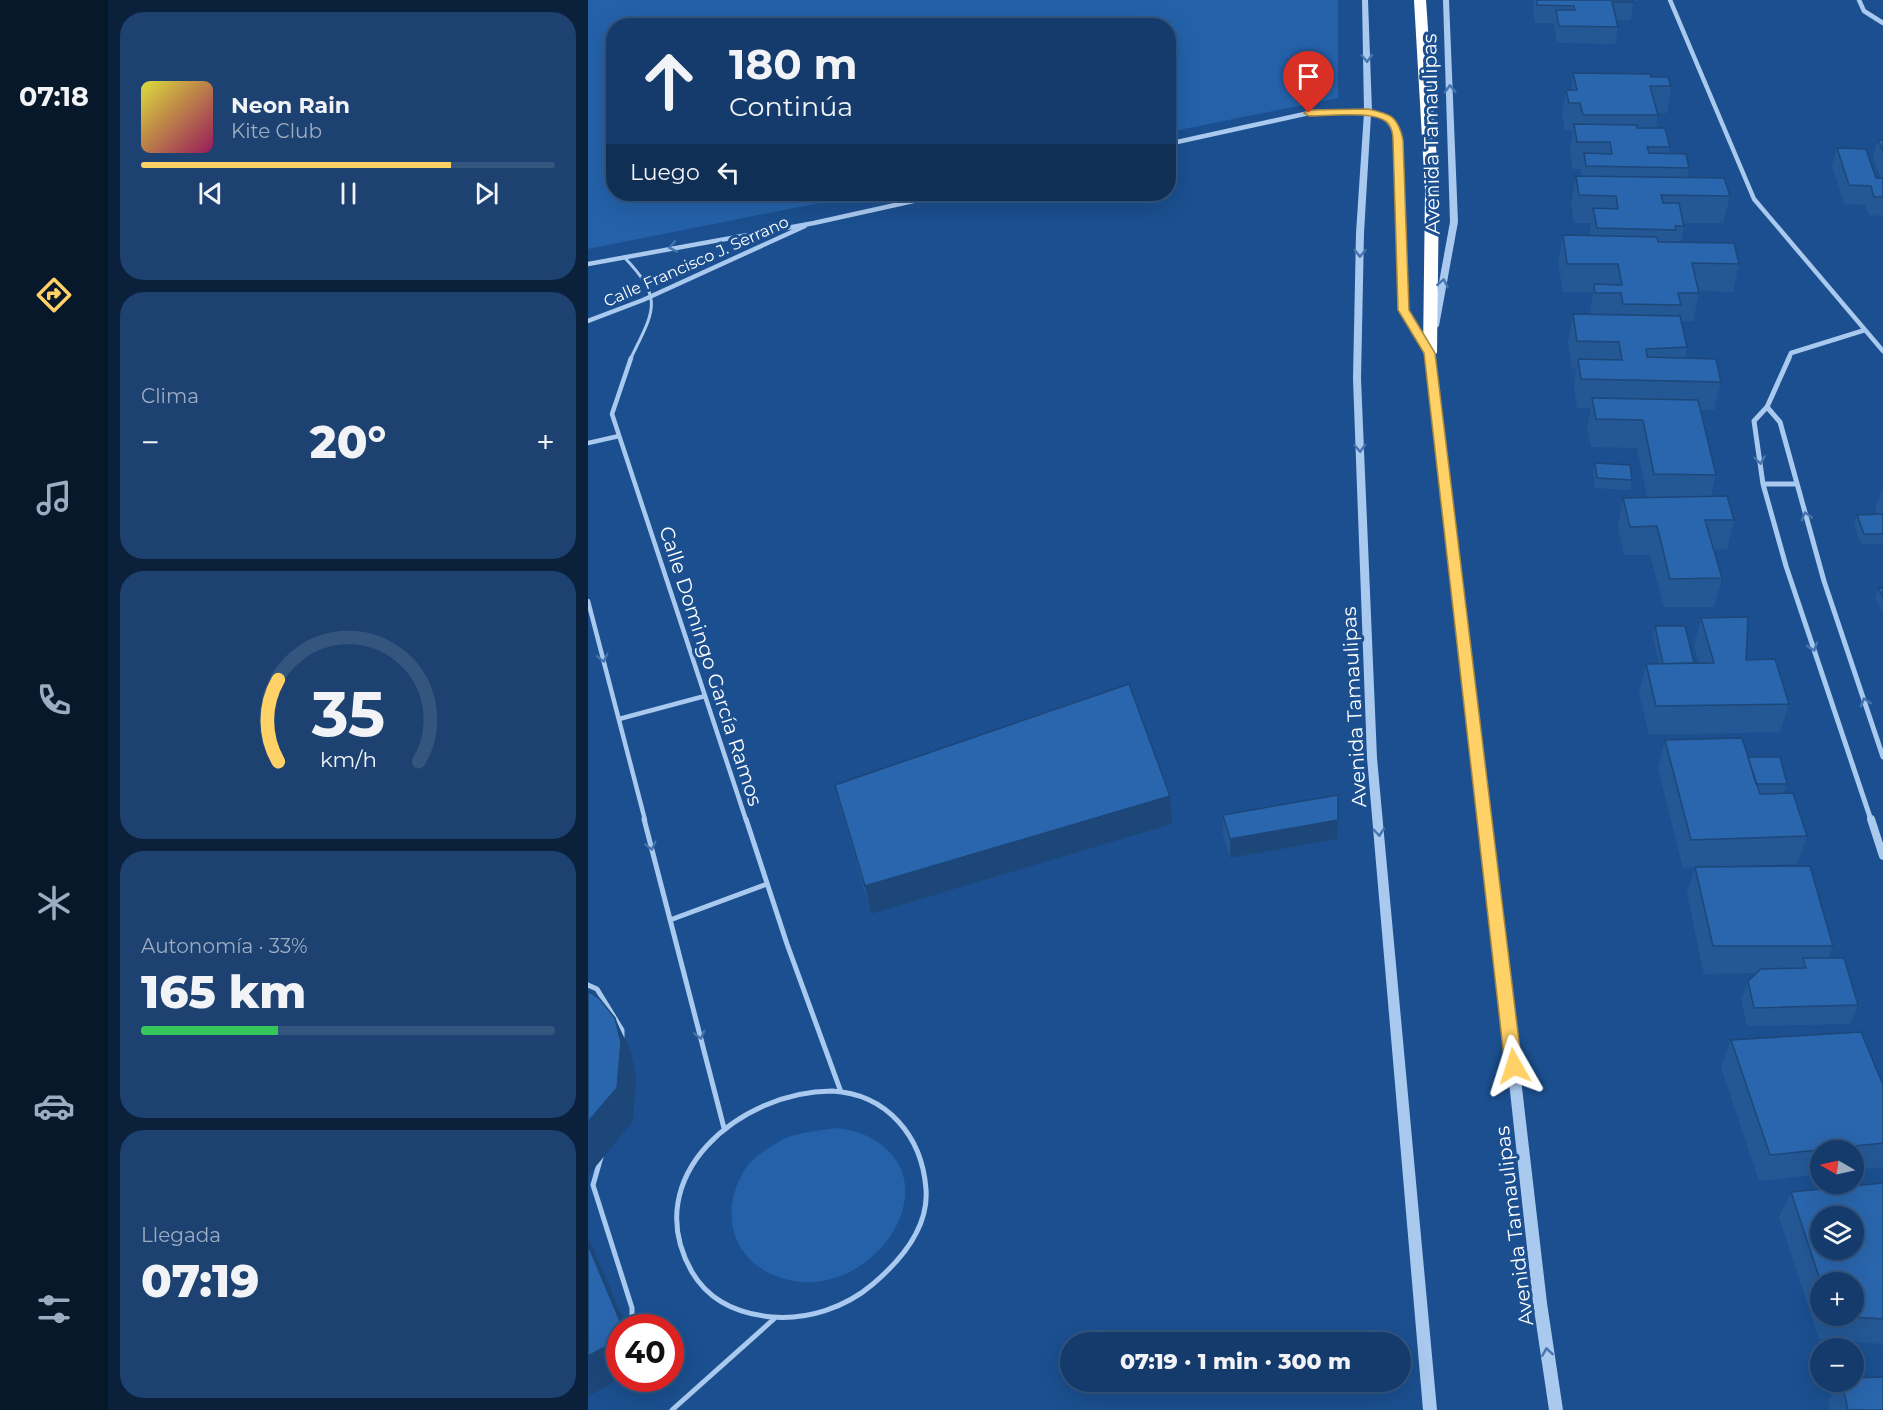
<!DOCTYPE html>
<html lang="es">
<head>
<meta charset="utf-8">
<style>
	body { margin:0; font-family:Montserrat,sans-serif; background:#1d4271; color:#f1f3f6; height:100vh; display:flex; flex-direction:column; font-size:22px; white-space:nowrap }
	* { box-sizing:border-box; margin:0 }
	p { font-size:20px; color:#9dadc1 }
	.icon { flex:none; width:33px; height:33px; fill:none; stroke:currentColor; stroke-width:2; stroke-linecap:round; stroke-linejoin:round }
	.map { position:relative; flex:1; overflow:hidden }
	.panel { display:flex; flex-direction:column; gap:12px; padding:12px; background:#0b203b; width:480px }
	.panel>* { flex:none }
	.guide { position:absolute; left:18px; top:18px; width:570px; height:183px; border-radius:24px; box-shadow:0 6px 24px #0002,0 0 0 2px #33557e; background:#143b6b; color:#f1f3f6; overflow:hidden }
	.needle { width:39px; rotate:279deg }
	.tools { position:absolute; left:1222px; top:1140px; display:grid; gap:12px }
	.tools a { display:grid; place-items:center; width:54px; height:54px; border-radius:50%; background:#143b6b; box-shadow:0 6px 24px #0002,0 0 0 2px #33557e; font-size:30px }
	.speed { position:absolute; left:18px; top:1314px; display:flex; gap:12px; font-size:30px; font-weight:700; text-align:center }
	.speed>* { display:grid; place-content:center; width:78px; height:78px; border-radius:50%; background:#143b6b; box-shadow:0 6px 24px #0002,0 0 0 2px #33557e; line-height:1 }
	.speed .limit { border:9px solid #d22; background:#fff; color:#111 }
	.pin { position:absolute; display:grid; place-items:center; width:51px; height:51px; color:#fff; margin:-62px -26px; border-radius:50% 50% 50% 0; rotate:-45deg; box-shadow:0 0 6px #0007 }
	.pin .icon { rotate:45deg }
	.me { position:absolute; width:66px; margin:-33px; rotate:354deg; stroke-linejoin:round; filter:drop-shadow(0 0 4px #0008) }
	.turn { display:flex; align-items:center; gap:21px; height:126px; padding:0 24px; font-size:27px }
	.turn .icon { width:78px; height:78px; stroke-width:2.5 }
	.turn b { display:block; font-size:42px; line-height:51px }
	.then { display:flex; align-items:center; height:57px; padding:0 24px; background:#0003; gap:12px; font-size:22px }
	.big { font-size:45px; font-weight:800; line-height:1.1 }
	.panel .widget { flex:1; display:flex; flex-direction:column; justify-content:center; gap:9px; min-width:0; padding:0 21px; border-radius:24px; background:#1d4271 }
	.panel .dial { align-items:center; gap:0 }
	.dial svg { height:156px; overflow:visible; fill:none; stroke:#33557e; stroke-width:7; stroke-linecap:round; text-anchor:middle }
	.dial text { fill:#f1f3f6; stroke:none }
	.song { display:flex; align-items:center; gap:18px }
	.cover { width:72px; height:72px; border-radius:9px; background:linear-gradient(135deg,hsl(60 70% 55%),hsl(330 70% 35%)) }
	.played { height:6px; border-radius:3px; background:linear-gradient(90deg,#ffd166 75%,#33557e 75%) }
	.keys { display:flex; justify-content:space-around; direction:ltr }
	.heat { display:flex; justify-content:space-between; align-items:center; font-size:33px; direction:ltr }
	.charge { height:9px; border-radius:4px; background:linear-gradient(90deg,#34c759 33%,#33557e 0) }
	.trip { position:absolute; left:472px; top:1332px; width:351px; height:60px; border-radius:30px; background:#143b6b; box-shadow:0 6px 24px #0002,0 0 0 2px #33557e; font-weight:800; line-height:60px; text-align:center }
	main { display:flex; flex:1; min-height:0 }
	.menu { display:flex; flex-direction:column; width:108px; justify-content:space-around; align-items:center; background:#08182b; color:#9dadc1 }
	.menu .icon { width:42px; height:42px }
	.menu .active { color:#ffd166 }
	.menu b { font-size:27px; color:#f1f3f6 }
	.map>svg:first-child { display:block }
</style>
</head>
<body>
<main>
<nav class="menu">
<b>07:18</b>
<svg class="icon active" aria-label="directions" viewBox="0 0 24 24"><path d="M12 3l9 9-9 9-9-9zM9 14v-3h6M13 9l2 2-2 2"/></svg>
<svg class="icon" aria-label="music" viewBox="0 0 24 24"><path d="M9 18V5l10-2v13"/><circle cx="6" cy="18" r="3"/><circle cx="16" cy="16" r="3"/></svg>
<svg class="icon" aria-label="phone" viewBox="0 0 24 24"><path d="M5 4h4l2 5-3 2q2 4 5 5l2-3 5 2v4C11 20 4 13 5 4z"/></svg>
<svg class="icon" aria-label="climate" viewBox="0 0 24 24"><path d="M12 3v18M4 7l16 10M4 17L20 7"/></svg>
<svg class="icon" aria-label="car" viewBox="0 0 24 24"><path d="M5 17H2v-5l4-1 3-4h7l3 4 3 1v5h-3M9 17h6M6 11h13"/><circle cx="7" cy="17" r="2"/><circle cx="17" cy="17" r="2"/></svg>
<svg class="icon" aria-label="filters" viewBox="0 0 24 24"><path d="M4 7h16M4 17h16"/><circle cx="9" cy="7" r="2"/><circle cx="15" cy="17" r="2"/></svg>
</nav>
<section class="panel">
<div class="widget">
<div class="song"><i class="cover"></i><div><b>Neon Rain</b><p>Kite Club</p></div></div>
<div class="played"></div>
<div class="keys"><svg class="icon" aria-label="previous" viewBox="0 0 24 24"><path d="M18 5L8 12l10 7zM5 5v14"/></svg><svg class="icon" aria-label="pause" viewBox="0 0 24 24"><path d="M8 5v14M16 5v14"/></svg><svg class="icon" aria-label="next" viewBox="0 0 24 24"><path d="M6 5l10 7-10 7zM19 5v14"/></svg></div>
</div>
<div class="widget"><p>Clima</p>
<div class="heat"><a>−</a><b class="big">20°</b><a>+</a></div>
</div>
<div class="widget dial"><svg viewBox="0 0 100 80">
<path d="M14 69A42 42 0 1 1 86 69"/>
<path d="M14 69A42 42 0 0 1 14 27" stroke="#ffd166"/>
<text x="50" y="56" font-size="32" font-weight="700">35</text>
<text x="50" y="72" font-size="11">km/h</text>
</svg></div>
<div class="widget"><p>Autonomía · 33%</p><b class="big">165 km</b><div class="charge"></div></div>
<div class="widget"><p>Llegada</p><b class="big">07:19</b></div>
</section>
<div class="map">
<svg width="1295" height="1410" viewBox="0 0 1295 1410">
	<rect width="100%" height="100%" fill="#1b4f8f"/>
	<path fill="#2461a8" d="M0 0H750V98L581 132 580 26H26V194H277L0 249Z
		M250 1128C259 1130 269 1131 277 1135 377 1181 271 1323 177 1271 138 1248 134 1201 160 1165 166 1157 180 1148 189 1143 205 1132 231 1131 250 1128Z"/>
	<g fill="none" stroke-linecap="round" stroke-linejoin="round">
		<path stroke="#a9c9ee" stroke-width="3" d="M36 257C77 300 66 310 42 360"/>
		<path stroke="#a9c9ee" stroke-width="4.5" d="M43 358 24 414 158 820
			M0 443 31 436
			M0 601 57 820
			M31 719 117 696"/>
		<path stroke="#a9c9ee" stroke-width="5" d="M56 819 136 1128
			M158 819 199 944 253 1092
			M82 920 179 884
			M0 985 9 989 34 1030V1037
			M244 1091C299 1094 334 1136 338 1189 341 1227 312 1261 285 1284 257 1308 219 1320 184 1317 151 1314 121 1301 104 1272 49 1176 153 1091 244 1091Z
			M13 1157 5 1185 44 1308V1328
			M84 1410 187 1318"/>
		<path stroke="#a9c9ee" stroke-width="4.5" d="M1082 0 1166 199 1295 351
			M1271 0 1276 11 1295 23
			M580 144 721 113 780 112
			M0 264 226 223 357 194
			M0 321 55 300 217 226
			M1200 360 1203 353 1277 330"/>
		<path stroke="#a9c9ee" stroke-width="5" d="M1201 358 1179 407 1166 421 1175 484 1198 566 1283 820
			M1179 407 1192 422 1236 581 1295 757
			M1175 484H1209"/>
		<path stroke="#a9c9ee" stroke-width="8" d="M1283 819 1295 856"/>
		<path fill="#a9c9ee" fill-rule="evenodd" d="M774 0H780L784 111C802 115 810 122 814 140L819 310 840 342H846L847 344 846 353 896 760 959 1303 975 1410H961L945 1303 886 760 838 352 811 310 806 140C803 125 798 119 783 115L776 233 773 379 789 758 849 1410H835L779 758 765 379 768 233 776 112Z
			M855 0H861L870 222 851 326 847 329 843 326 862 222Z"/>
		<path fill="#fff" fill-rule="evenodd" d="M826 0H838L851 190 849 353 842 357 835 353 837 190Z"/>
	</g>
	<path fill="#245895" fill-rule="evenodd" d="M946 0H1049V1H1045L1043 20H1028L1030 27 1027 44 969 43 966 28 967 23H947L945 7Z
		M985 73 1063 77 1083 86 1079 113H1070V115L1068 128 1082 147 1081 154 1101 168 1099 178 1142 196 1135 223H1096V226L1093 242 1151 264 1145 292 1111 291V293L1105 321H1094L1099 347 1097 358 1133 382 1126 410H1112L1128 475 1123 496 1146 520 1139 549H1125L1134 578 1126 607H1076L1062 555H1036L1030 526 1035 498 1059 497 1049 448 1003 447 999 427 1003 408H989L986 387 988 369H984L980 342 985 314H1002L1005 292H975L970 263 975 235 1001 236 1003 223H986L983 203 988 176H992L993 169H985L982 151 985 130H977L974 116 978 90H983Z
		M1290 140H1295V216L1281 215 1277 205 1256 204 1244 166 1249 148 1288 178H1293L1285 158Z
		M1007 463 1044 480 1042 490 1007 488 1005 473Z
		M1294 489H1295V544H1273L1266 524 1269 515 1290 514 1287 509Z
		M1290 588H1295V614L1287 598Z
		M1113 618 1158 660 1201 704 1192 732 1061 735 1051 693 1058 664H1071L1065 636 1067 626 1106 663H1111L1106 646Z
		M1077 740 1160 757 1199 784 1195 793 1219 836 1209 864 1143 866 1245 946 1240 958 1270 1005 1262 1024 1159 1026 1153 999 1160 981 1168 973 1116 974 1099 894 1107 867 1095 868 1070 768Z
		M247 785 582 796 584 824 283 914 254 813Z
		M635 815 749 839 642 858 635 834Z
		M1143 1040 1295 1085V1167L1266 1170V1150H1233V1174L1171 1181 1133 1067Z
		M1295 1183V1344L1231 1339 1191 1217 1203 1192ZM1233 1282 1266 1316H1233Z
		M1251 1382H1266L1295 1410H1242L1240 1402Z"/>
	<path fill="#1d4779" d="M582 796 584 824 283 914 277 886Z
		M750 820 749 839 642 858V839Z
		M27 1018 43 1052 48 1076 45 1121 0 1176V1122Z
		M0 1236 39 1328H35L0 1245Z
		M32 1339V1378L1 1396 0 1397V1356Z"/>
	<path fill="#2a66ad" stroke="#1d4779" stroke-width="1.5" fill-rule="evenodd" d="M949 0H1045L1046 2H1024L1030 27 971 26 968 10H987L986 6 949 5Z
		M985 73 1062 74 1063 77H1080L1083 86H1062L1070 115H995L992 103H981L978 90H989Z
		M986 124 1049 125V128H1077L1082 147H1059L1061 153 1098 154 1101 168 998 166 996 153 1024 154 1022 142H989Z
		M1290 140H1295V151Z
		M1249 148 1278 149 1288 178H1295V197H1286L1283 186 1261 185Z
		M988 176 1136 178 1142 196 1073 195 1075 203H1091L1096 226H1087L1088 230 1009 228 1005 208 1030 209 1028 196 991 195Z
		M975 235 1069 237 1070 242 1146 243 1151 264 1104 263 1111 293H1090L1093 305 1035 304 1033 293H1007L1006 284 1034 285 1030 264H979Z
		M985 314 1092 316 1099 347 1058 349 1059 357 1128 359 1133 382 993 379 990 359 1034 360 1031 342 989 341Z
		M1004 398 1110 400 1128 475 1066 474 1055 420 1008 419Z
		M1007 463 1042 465 1044 480 1009 478Z
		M1139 496 1146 520H1117L1134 578 1082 579 1069 526 1042 527 1035 498Z
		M1295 514V534H1276L1269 515Z
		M1290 588H1295V597Z
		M1160 617 1158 660 1187 659 1201 704 1068 706 1058 664 1126 663 1113 618Z
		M1067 626H1097L1106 663 1075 664Z
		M541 684 582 796 277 886 247 785Z
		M1154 738 1172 794 1205 793 1219 836 1103 840 1077 740Z
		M1160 757H1192L1199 784H1168Z
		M750 795V820L642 839 635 815Z
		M1222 866 1245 946H1125L1107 867Z
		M1215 958H1256L1270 1005 1166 1008 1160 981 1173 969 1218 968Z
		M0 991 11 998 27 1018 33 1042 29 1088 0 1122Z
		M1273 1032 1295 1085V1143L1182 1155 1143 1040Z
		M1295 1183V1319L1249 1316H1266V1282L1233 1283 1203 1192ZM1233 1216H1266V1250H1233Z
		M0 1245 35 1328H32V1339L0 1356Z
		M1295 1377V1410H1260L1254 1382H1266V1378Z"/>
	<defs><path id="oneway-chevron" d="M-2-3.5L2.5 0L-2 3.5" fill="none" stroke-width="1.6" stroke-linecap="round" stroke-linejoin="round" transform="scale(1.5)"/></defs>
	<g stroke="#4674ac">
		<use href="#oneway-chevron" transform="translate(779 58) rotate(88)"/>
		<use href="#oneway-chevron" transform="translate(862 89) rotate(-92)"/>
		<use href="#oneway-chevron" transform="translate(85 247) rotate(169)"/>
		<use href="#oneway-chevron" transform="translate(772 253) rotate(91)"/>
		<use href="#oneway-chevron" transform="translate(855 283) rotate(-79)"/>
		<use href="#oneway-chevron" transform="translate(772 448) rotate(88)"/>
		<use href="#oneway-chevron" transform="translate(1172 460) rotate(82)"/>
		<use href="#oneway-chevron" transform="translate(1218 516) rotate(-106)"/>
		<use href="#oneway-chevron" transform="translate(1225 647) rotate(71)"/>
		<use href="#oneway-chevron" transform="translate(15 658) rotate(76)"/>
		<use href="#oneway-chevron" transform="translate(1277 702) rotate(-108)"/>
		<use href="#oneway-chevron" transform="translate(791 832) rotate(85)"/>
		<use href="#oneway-chevron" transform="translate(63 846) rotate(76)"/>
		<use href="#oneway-chevron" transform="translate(112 1035) rotate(76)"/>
		<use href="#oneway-chevron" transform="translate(959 1352) rotate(-99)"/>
	</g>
	<path fill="#ffd166" stroke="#a68842" stroke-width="1.5" d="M780 109C803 114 810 116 815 140L821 310 847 353 934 1066 931 1071H920L917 1066 836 353 810 310 805 140C805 136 804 130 802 126 793 109 739 116 721 116L716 113 721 110Z"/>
	<g text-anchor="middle" stroke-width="6" stroke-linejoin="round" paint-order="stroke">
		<g font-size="16" fill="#fff" stroke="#1b4f8f">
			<text transform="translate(108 261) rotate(-24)" y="6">Calle Francisco J. Serrano</text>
		</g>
		<g font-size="20" fill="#fff" stroke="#1b4f8f">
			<text transform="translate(843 134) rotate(-91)" y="7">Avenida Tamaulipas</text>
			<text transform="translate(123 666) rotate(72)" y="7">Calle Domingo García Ramos</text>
			<text transform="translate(766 707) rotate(-93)" y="7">Avenida Tamaulipas</text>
			<text transform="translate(926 1226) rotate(-97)" y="7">Avenida Tamaulipas</text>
		</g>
	</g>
</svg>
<div class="tools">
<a><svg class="needle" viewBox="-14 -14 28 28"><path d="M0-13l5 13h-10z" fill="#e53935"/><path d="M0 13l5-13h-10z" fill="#9dadc1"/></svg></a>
<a><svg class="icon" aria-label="layers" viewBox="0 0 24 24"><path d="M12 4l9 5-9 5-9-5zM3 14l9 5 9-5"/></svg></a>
<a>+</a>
<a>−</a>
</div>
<div class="speed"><div class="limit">40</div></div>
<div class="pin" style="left:721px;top:113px;background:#d93025"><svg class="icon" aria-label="arrive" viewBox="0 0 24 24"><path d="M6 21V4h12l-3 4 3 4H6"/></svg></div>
<svg class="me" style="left:926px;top:1066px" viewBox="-20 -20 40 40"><path d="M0-17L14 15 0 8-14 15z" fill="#ffd166" stroke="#fff" stroke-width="4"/></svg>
<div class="trip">07:19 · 1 min · 300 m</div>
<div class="guide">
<div class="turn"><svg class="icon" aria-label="ahead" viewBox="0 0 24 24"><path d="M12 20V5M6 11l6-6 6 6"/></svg><div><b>180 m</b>Continúa</div></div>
<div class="then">Luego<svg class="icon" aria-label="left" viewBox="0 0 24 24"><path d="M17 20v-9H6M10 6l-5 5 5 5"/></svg></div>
</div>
</div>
</main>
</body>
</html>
